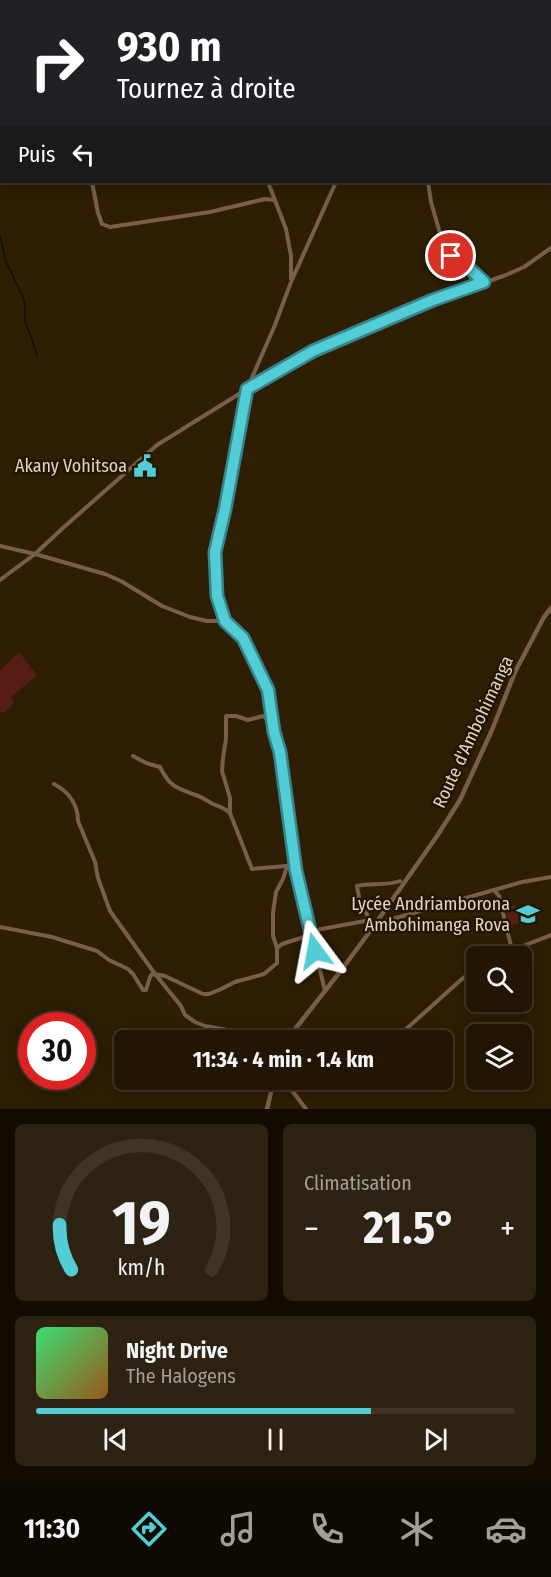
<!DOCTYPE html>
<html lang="fr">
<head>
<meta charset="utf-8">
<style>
	body { margin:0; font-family:"Fira Sans Condensed",sans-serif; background:#2e2312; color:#f1f3f6; height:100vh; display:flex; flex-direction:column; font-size:22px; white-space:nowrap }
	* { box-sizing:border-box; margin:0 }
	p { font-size:20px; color:#a29f9a }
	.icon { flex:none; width:33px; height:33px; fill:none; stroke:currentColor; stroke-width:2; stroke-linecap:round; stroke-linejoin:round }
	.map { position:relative; height:1109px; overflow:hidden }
	.panel { display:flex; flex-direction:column; gap:15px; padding:15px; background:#130c02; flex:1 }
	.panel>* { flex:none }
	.guide { position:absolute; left:0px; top:0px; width:552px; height:183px; box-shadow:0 3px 15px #0003,0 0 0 2px #3f3525; background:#202124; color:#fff; overflow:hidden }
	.buttons { position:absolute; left:466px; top:946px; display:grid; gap:12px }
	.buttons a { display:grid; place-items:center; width:66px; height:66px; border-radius:9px; background:#221603; box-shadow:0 3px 15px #0003,0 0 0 2px #3f3525; font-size:30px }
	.speed { position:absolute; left:18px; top:1012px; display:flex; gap:12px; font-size:30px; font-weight:700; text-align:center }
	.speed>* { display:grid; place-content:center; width:78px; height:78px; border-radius:50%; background:#221603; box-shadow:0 3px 15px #0003,0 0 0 2px #3f3525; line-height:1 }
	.speed .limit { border:9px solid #d22; background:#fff; color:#111 }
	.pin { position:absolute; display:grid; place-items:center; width:51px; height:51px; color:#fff; margin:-26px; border:3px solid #fff; border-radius:50%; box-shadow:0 2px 6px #0007 }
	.me { position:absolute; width:66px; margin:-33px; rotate:347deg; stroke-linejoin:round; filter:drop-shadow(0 0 4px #0008) }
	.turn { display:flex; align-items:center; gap:21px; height:126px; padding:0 18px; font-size:27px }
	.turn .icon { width:78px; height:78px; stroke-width:2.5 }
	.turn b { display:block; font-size:42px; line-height:51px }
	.then { display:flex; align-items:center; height:57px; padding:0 18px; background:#0003; gap:12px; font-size:22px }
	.big { font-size:45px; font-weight:700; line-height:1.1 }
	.panel .tile { flex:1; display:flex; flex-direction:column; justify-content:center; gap:9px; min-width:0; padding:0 21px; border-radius:9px; background:#2e2312 }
	.panel .dial { align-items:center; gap:0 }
	.dial svg { height:156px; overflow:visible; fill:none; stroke:#3f3525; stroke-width:7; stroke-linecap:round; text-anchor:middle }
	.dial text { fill:#f1f3f6; stroke:none }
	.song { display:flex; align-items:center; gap:18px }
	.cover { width:72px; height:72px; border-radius:9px; background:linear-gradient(135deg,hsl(140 70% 55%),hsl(30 70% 35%)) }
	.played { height:6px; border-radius:3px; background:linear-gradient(90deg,#52ccd5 70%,#3f3525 70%) }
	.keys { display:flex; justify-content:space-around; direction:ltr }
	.heat { display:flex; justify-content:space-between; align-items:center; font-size:33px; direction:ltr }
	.panel .tiles { flex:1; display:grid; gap:15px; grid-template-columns:1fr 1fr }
	.tile:last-child { grid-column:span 2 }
	.trip { position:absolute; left:114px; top:1030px; width:339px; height:60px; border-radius:9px; background:#221603; box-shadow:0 3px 15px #0003,0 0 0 2px #3f3525; font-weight:700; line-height:60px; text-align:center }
	.dock { display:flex; height:96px; justify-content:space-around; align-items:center; background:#0e0901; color:#a29f9a }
	.dock .icon { width:42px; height:42px }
	.dock .selected { color:#52ccd5 }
	.dock b { font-size:27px; color:#f1f3f6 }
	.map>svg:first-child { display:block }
</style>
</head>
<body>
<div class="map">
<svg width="551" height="1109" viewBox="0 0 551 1109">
	<rect width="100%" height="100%" fill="#2d1e04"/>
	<path fill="#561e16" d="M19 652 37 675 11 697 14 703 5 712 0 713V670Z
		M515 905 520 923 510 926 505 908Z"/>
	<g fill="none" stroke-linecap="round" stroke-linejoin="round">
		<path stroke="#0b1301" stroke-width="1.5" d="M0 236 6 262 23 297 25 306V322L32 339 37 357"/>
		<path stroke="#7a5e4c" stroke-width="4" d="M219 0 220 2
			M162 2 167 0
			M404 2V0
			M0 20H2
			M0 32 2 33
			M0 50H2
			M0 85 2 84
			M92 182 98 213 102 224 110 227 210 212 265 199 274 200
			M268 182 286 229 291 256V279
			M428 182 431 202 443 244 451 256 471 270 484 282
			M0 546 35 554 105 574 121 581 162 606 190 617 207 621H225
			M0 580 35 554 64 527 157 445 247 389 313 351 433 301 506 275 524 267 551 248
			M133 756 146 763 160 767C170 787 176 788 196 795 202 797 207 801 213 804 220 807 225 808 230 813L252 869 286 866
			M54 784C69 792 78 805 78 821L95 862 98 878 110 911 155 974 181 1006 185 1015 195 1022 205 1026 233 1031 244 1041
			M230 812V798L222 771 223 758 226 739V716H236L248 720 263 716 268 720 273 729
			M495 891 499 896 511 946 515 949
			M371 921 360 903 357 886C371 883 387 886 400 881
			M0 927 52 937 97 951 109 960 128 969 133 974 143 990H146L149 980 151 975 155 974 165 976 203 994H209L219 990 235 982 264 974 277 963V948L273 936V913L276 892 283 879 287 866 295 864
			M277 948 282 944 310 935 311 931 365 921 375 924 522 882 551 877
			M500 957 510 951 551 935
			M325 991 296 871 280 752 274 732 268 690 243 638 225 621 217 595 215 552 225 509 247 389 275 325 291 282 336 182
			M292 1037 300 1041
			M304 1041 318 1037 325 1041
			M367 1041H377
			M390 1041 395 1039 463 978 477 970
			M280 1080 287 1084 306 1109"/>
		<path stroke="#7a5e4c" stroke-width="4.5" d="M290 1041 296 1028 339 973 371 930 437 836 460 800 492 730 515 672 544 617 551 608
			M267 1109 274 1080"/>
	</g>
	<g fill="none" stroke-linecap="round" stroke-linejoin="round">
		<g stroke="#35858a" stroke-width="15">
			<path id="route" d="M315 951 296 871 280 752 274 732 268 690 243 638 225 621 217 596 215 552 225 509 247 389 313 351 433 300 484 282 471 270 451 256"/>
		</g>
		<use href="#route" stroke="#52ccd5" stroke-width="10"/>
	</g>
	<defs>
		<g id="civic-bare" transform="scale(1.8)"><path d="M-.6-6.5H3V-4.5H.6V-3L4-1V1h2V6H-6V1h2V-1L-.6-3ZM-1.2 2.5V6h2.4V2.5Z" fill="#52ccd5" stroke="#231500" stroke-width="2.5" paint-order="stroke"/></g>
		<g id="school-bare" transform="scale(1.8)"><path d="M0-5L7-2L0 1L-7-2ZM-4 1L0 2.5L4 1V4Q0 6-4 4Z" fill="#52ccd5" stroke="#231500" stroke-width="2.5" paint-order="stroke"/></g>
	</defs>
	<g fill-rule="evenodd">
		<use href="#civic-bare" x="145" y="466"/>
		<use href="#school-bare" x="528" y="914"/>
	</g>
	<g text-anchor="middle" stroke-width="5" stroke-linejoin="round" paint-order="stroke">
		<g font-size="18" fill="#dfd5c6" stroke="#231500" text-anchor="end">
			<text x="127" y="472">Akany Vohitsoa</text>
			<text x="510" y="910">Lycée Andriamborona<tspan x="510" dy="21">Ambohimanga Rova</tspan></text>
		</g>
		<g font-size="18" fill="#dfd5c6" stroke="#231500">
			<text transform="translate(473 732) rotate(-65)" y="6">Route d'Ambohimanga</text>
		</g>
	</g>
</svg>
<div class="buttons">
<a><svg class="icon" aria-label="search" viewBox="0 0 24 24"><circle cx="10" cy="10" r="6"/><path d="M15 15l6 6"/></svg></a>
<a><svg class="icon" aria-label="layers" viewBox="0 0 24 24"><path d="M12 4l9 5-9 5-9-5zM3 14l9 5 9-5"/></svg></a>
</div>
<div class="speed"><div class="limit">30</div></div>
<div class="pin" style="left:451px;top:256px;background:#d93025"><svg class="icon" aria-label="arrive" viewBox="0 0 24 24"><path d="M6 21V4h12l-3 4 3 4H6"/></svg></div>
<svg class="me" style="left:315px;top:951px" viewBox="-20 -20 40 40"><path d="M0-17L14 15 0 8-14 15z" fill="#52ccd5" stroke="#fff" stroke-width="4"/></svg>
<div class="trip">11:34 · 4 min · 1.4 km</div>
<div class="guide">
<div class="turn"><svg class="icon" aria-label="right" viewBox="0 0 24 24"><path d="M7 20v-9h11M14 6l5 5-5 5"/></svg><div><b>930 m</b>Tournez à droite</div></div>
<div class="then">Puis<svg class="icon" aria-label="left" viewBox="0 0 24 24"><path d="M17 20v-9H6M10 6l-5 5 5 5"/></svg></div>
</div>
</div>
<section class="panel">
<div class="tiles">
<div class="tile dial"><svg viewBox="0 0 100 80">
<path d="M14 69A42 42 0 1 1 86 69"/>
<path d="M14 69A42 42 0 0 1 8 46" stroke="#52ccd5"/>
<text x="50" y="56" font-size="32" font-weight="700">19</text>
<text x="50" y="72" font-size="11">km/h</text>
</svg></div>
<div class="tile"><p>Climatisation</p>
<div class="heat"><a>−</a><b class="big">21.5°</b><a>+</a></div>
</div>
<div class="tile">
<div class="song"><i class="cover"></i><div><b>Night Drive</b><p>The Halogens</p></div></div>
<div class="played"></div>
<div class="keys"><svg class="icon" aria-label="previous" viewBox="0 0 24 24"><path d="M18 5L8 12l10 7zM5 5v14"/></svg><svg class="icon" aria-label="pause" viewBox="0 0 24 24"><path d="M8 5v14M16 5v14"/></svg><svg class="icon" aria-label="next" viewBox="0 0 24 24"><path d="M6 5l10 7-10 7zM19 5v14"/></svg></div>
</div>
</div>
</section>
<nav class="dock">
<b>11:30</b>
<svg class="icon selected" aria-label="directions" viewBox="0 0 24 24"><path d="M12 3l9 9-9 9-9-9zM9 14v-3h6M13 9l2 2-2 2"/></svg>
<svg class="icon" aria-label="music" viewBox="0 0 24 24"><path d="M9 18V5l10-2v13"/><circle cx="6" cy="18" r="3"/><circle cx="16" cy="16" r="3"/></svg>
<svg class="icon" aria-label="phone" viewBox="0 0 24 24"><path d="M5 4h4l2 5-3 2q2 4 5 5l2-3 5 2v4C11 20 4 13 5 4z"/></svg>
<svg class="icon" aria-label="climate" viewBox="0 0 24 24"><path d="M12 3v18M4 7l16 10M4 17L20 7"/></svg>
<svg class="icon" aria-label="car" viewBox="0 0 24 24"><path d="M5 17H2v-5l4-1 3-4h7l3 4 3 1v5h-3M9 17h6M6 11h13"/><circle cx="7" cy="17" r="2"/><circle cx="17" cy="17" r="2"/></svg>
</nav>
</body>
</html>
